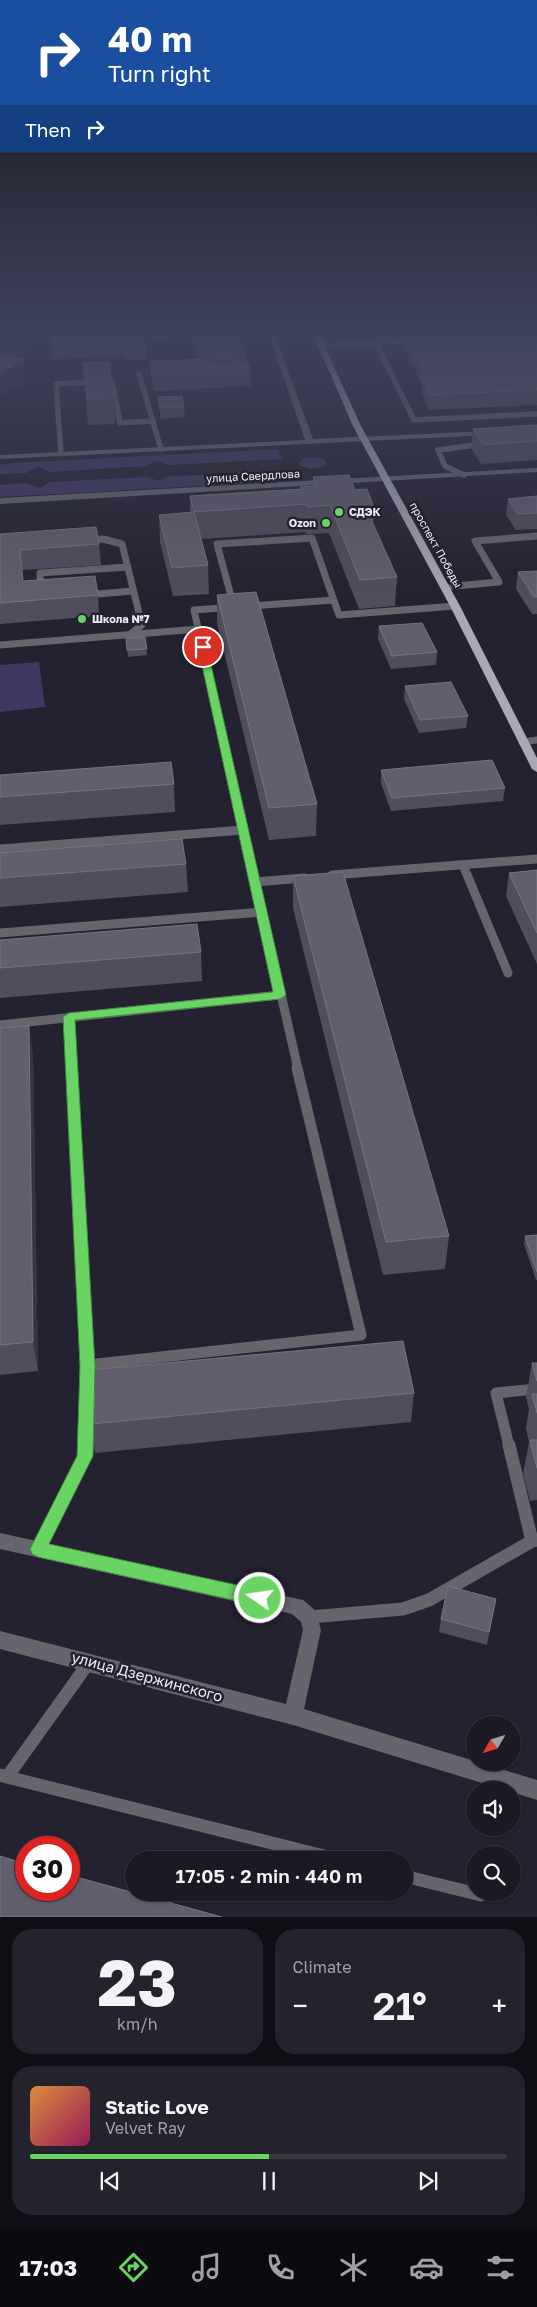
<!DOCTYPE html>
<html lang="en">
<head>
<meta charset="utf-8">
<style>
	body { margin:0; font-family:"Golos Text",sans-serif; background:#24222c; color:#f1f3f6; height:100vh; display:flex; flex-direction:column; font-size:19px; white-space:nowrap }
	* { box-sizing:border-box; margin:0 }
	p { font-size:16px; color:#a0a0a6 }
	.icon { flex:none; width:28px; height:28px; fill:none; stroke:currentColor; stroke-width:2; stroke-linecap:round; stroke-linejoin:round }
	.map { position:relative; height:1917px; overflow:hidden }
	.side { display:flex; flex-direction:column; gap:12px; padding:12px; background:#0f0e14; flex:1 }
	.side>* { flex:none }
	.hud { position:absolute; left:0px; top:0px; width:538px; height:152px; box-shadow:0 1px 4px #0004,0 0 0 1px #393841; background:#1a4fa0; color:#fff; overflow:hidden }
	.needle { width:32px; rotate:231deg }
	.controls { position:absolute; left:466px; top:1716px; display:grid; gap:10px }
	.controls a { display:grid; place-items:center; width:55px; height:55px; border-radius:50%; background:#1b1924; box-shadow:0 1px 4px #0004,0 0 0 1px #393841; font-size:25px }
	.speed { position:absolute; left:15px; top:1836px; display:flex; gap:10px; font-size:25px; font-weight:700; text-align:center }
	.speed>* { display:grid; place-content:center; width:65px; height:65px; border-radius:50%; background:#1b1924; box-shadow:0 1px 4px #0004,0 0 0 1px #393841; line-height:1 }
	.speed .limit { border:8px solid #d22; background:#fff; color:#111 }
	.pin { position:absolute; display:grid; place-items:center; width:42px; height:42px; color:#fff; margin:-21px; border:2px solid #fff; border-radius:50%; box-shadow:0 1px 5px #0007 }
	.me { position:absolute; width:55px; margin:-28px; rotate:283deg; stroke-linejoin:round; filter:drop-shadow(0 0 4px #0008) }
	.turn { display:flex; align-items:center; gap:18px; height:105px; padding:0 25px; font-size:22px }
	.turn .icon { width:65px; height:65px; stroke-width:2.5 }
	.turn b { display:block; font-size:35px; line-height:42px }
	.then { display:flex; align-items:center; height:48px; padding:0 25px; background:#0003; gap:10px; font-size:19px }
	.big { font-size:38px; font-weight:600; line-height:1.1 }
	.side .tile { flex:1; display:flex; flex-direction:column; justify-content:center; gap:8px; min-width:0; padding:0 18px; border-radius:20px; background:#24222c }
	.side .dial { align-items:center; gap:0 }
	.dial b { font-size:65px; line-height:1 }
	.song { display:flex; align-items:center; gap:15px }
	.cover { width:60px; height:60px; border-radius:8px; background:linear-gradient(135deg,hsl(30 70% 55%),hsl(330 70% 35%)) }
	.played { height:5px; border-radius:2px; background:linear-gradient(90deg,#69d464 50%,#393841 50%) }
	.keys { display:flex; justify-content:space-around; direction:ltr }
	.heat { display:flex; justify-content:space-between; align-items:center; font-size:28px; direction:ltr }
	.side .tiles { flex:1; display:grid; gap:12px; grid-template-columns:1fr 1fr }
	.tile:last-child { grid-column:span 2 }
	.trip { position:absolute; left:125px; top:1851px; width:288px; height:50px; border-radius:25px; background:#1b1924; box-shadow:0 1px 4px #0004,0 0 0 1px #393841; font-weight:600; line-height:50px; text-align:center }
	.tab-bar { display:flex; height:80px; justify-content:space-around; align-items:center; background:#0b0a0e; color:#a0a0a6 }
	.tab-bar .icon { width:35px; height:35px }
	.tab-bar .on { color:#69d464 }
	.tab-bar b { font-size:22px; color:#f1f3f6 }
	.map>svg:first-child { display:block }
</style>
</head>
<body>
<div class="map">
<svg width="537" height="1917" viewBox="0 0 537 1917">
	<rect width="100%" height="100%" fill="#242130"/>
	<path fill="#403860" d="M278 449 282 459 169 465 156 461 145 466 51 472 38 467 26 473 0 474V465L12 463Z
		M314 457 325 460 327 464C319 470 307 470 299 464L302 459Z
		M285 470 289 481 0 497V485L27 483 40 488 50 482 147 477 159 481 169 476 226 474 227 473Z
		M39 662 45 707 0 712V665Z"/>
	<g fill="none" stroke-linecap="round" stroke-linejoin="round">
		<path stroke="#66656d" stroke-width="5.5" d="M380 332 386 342 418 341
			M227 333 271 332
			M134 337 204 334
			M376 343 414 420 537 414
			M321 345 380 343
			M139 374 161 449
			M61 454 56 384 112 381 120 423 152 421
			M464 475 445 466 438 450 483 444"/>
		<path stroke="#66656d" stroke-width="7" d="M88 540 103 539 122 544 142 625 129 635
			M444 587 499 582 475 541 537 536
			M41 591 40 573 128 567
			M86 595 133 591
			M249 606 334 600
			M0 645 199 629
			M522 742 537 740
			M229 767 194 610 234 607 217 544 312 538 339 615 455 606"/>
		<path stroke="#66656d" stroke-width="9" d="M229 766 298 1069
			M0 849 243 830
			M463 865 508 973
			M332 875 537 859
			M255 882 304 878
			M0 933 261 912
			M69 1017 72 1069
			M0 1025 280 995"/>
		<path stroke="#66656d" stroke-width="11" d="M72 1068 88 1365 361 1335 297 1068
			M85 1446 88 1365
			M509 1446 496 1393 537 1389"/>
		<path stroke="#66656d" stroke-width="13" d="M509 1445 532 1541 537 1540
			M38 1549 85 1456V1445
			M310 1617 403 1609 429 1600 532 1541
			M0 1775 7 1777 90 1661
			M7 1777 340 1860
			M404 1876 481 1895"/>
		<path fill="#66656d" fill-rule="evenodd" d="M268 332H274L313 439 490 431 494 433 490 435 0 459V455L305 440Z
			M537 468V472L0 504V498Z
			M0 1533 303 1600 316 1611 321 1630 304 1709 537 1780V1800L512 1792V1790H505L293 1725 0 1649V1631L286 1704 303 1630 301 1622 292 1614 0 1549Z"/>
		<path fill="#aaa7b7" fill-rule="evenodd" d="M312 332H318L361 426 460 606 537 758V772L532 769 450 606 353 426Z"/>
	</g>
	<path fill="#504d5c" d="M188 332H237L245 354V362L251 372V386L154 391 151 376 150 361 199 359 193 341V332L188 333Z
		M537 332V405L429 410 422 394V384L406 351 407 337Z
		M123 333 146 345V359L126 360 125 356 53 359 51 336Z
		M83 363 114 398 115 424 88 425Z
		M158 397 184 407 185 417 161 419 159 408Z
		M537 425V460L481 464 471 448 473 429Z
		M313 477 355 490 374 508 373 525 397 577 395 606 359 609 329 533 306 534 305 532 201 539 208 565 209 594 173 596 160 542 159 515 190 512V496L300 489V487L313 486Z
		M537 496V529L516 530 506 515 508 499Z
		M0 534 99 544 101 565 22 570 23 581 98 595 99 616 0 624Z
		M537 571V614H532L516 589 518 572Z
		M217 595 317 804 316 836 269 840 217 623Z
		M379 626 437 652 436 665 391 669 378 639Z
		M145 637 147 655 128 657 126 638Z
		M405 686 468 716 466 728 419 733 404 699Z
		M381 770 505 788 503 801 391 811 381 783Z
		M0 775 174 784 175 812 0 825Z
		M0 853 186 864 188 892 0 907Z
		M537 870V964L506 896 509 873Z
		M293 876 449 1236 445 1269 383 1275 293 908Z
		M0 940 201 952 202 981 0 998Z
		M0 1028 33 1055 38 1371 0 1375Z
		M537 1235V1280H536L524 1244 525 1236Z
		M532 1363H537V1500L530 1501 523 1474 529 1442 526 1428 529 1409 526 1397Z
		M414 1393 411 1422 95 1453 91 1424Z
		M496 1599 487 1645 439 1632 441 1619Z"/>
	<path fill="#373444" d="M7 332H52L0 358V335Z
		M24 360 26 382 0 396V372Z
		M29 1026 33 1055 38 1371 33 1342Z"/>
	<path fill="#615e6d" stroke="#767482" d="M0 332H7L0 335Z
		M123 332H143L146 345 125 346 124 342 52 345 51 336 123 333Z
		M196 332H237L245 354 231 355 232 359H216L214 355 204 356Z
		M527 332H537V390L430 395 423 379H428L407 337Z
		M3 354 24 360 0 372V356Z
		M203 359 204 364 215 363 216 367 232 366V363L248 362 251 372 153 376 150 361Z
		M109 362 114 398 87 399 83 363Z
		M182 396 184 407 160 408 158 397Z
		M537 425V441L483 445 473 429Z
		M349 475 355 490 367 489 374 508H366L397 577 360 580 330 505 307 507 306 504 194 512 190 496 301 489 300 487 316 486 313 477Z
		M537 496V513L518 514 508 499Z
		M194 512 208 565 172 568 159 515Z
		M96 527 99 544 20 550 23 581 95 576 98 595 0 603V534Z
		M537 571V597H534L518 572Z
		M256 592 317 804 269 808 217 595Z
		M422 623 437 652 392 656 379 626Z
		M145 637 147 649 127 650 126 638Z
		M451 682 468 716 420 720 405 686Z
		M492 760 505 788 392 798 381 770Z
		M171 762 174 784 0 797V775Z
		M182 839 186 864 0 878V853Z
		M537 870V933L509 873Z
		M343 872 449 1236 386 1242 293 876Z
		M197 924 201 952 0 968V940Z
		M29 1026 33 1342 0 1345V1028Z
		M537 1235V1272L525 1236Z
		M403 1341 414 1393 91 1424 89 1370Z
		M532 1363H537V1381Z
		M532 1394H537V1413Z
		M530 1440H537V1468Z
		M448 1586 496 1599 489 1632 441 1619Z
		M0 1856 26 1864V1890H69V1875L222 1917H0Z"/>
	<linearGradient id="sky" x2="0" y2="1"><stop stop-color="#14121a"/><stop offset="0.55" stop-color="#3f4359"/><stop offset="1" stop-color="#3f4359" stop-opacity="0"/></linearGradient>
	<rect width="537" height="600" fill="url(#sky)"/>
	<path fill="#69d464" stroke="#448a41" d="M200 645 207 647 286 995 280 999 75 1020 95 1366 93 1456 49 1544 260 1590 266 1592 268 1598 266 1604 260 1606 38 1557 32 1554 30 1549 77 1456 80 1366 63 1017 69 1013 273 992 198 647Z"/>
	<g fill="#69d464" stroke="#242130" stroke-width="2">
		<circle cx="339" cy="512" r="5"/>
		<circle cx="326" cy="523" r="5"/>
		<circle cx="82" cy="619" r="5"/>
	</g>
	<g text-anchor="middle" stroke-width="5" stroke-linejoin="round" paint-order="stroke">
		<g font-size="11" fill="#eceaf4" stroke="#242130">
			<text transform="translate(253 476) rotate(-3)" y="4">улица Свердлова</text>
			<text transform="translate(436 545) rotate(61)" y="4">проспект Победы</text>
		</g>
		<g font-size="11" font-weight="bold" fill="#eceaf4" stroke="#242130" text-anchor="start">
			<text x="349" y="516">СДЭК</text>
			<text x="316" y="527" text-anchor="end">Ozon</text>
			<text x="92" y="623">Школа №7</text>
		</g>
		<g font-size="15" fill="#eceaf4" stroke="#242130">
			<text transform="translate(147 1677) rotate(15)" y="5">улица Дзержинского</text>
		</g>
	</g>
</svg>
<div class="controls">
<a><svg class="needle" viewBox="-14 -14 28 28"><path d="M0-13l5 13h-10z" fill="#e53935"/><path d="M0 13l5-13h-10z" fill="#a0a0a6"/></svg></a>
<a><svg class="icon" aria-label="sound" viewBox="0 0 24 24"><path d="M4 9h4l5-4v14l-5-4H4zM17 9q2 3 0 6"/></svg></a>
<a><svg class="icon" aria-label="search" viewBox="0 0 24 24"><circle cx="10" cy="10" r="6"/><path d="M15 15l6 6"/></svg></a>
</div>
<div class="speed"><div class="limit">30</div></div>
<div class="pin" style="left:203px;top:647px;background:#d93025"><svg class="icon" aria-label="arrive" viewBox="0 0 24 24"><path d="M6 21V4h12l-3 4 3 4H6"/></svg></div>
<svg class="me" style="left:260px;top:1598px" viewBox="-20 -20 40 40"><circle r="17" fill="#69d464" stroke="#fff" stroke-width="3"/><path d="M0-11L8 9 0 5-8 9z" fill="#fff"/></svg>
<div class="trip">17:05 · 2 min · 440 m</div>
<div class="hud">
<div class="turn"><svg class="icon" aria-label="right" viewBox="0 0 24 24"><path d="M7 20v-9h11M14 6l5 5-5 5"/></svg><div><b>40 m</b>Turn right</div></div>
<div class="then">Then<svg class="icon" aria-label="right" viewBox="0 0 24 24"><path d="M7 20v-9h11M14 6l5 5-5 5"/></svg></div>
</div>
</div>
<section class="side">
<div class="tiles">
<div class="tile dial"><b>23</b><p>km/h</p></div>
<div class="tile"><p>Climate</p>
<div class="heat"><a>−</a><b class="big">21°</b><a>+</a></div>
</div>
<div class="tile">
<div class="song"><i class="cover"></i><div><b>Static Love</b><p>Velvet Ray</p></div></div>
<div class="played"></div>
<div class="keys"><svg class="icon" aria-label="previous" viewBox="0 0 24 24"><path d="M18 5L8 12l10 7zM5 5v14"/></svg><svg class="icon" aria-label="pause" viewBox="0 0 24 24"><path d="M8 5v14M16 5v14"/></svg><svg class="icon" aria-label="next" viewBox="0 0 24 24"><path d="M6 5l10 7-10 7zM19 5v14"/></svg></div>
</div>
</div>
</section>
<nav class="tab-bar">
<b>17:03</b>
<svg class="icon on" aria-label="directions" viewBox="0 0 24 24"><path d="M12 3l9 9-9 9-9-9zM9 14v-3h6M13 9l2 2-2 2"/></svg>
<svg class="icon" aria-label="music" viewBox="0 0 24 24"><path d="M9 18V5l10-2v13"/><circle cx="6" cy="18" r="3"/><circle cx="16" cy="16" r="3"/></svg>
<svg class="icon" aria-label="phone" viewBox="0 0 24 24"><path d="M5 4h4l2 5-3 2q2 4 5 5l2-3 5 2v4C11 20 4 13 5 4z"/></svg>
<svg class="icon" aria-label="climate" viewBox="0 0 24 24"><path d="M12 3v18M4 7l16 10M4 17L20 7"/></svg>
<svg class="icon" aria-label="car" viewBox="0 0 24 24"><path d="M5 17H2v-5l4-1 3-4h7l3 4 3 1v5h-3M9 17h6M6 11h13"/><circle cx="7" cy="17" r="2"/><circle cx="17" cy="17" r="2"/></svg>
<svg class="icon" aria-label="filters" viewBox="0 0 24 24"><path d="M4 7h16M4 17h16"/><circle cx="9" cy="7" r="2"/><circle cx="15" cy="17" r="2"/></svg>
</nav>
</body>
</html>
